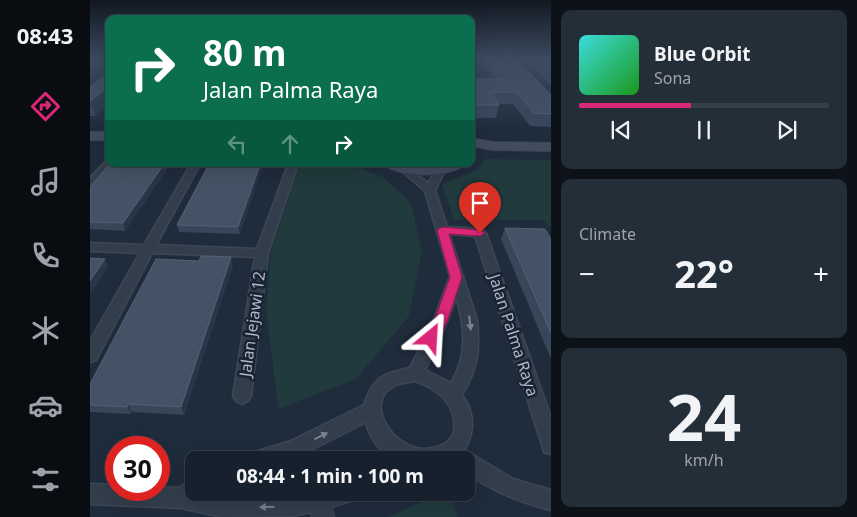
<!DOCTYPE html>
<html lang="en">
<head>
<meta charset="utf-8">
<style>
	body { margin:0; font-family:"Noto Sans",sans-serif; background:#242e39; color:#f1f3f6; height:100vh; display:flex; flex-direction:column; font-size:19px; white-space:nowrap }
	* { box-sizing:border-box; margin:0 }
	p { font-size:16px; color:#9ea3aa }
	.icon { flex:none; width:28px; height:28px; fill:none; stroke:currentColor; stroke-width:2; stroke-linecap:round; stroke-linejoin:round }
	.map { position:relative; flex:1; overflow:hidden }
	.side { display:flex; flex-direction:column; gap:10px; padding:10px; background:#0d1219; width:306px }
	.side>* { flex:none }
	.top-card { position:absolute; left:15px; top:15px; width:370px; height:152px; border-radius:10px; box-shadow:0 5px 20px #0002,0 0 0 1px #363e49; background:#0b6e4f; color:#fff; overflow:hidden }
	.speed { position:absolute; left:15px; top:436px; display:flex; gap:10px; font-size:25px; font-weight:700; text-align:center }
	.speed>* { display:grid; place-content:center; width:65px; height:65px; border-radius:50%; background:#17212d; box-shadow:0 5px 20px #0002,0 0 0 1px #363e49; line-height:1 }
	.speed .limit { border:8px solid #d22; background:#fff; color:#111 }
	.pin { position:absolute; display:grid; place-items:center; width:42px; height:42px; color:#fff; margin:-51px -21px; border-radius:50% 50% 50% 0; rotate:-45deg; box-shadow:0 0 5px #0007 }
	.pin .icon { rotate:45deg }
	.me { position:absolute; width:55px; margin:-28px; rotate:27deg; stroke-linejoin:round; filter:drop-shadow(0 0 4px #0008) }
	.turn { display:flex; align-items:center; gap:18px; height:105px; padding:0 15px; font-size:22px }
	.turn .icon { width:65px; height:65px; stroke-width:2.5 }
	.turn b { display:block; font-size:35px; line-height:42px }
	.lanes { display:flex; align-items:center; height:48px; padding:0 15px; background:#0003; justify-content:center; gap:25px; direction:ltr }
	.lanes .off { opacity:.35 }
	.big { font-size:38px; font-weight:700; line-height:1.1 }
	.side .card { flex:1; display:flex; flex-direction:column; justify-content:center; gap:8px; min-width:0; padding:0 18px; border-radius:10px; background:#242e39 }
	.side .dial { align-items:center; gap:0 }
	.dial b { font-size:65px; line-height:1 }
	.song { display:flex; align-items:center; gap:15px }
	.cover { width:60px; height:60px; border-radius:8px; background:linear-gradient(135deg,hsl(180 70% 55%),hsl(120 70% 35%)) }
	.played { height:5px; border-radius:2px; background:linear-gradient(90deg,#db2777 45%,#363e49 45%) }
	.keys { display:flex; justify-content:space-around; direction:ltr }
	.heat { display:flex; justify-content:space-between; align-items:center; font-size:28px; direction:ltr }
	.trip { position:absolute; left:95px; top:451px; width:290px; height:50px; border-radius:10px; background:#17212d; box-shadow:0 5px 20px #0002,0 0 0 1px #363e49; font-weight:700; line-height:50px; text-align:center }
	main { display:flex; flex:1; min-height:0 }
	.dock { display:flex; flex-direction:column; width:90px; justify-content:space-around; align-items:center; background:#090d12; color:#9ea3aa }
	.dock .icon { width:35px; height:35px }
	.dock .current { color:#db2777 }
	.dock b { font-size:22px; color:#f1f3f6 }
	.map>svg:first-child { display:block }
</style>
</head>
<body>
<main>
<nav class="dock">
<b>08:43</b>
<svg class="icon current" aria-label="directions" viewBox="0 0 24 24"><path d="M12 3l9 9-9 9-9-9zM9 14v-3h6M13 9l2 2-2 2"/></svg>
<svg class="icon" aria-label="music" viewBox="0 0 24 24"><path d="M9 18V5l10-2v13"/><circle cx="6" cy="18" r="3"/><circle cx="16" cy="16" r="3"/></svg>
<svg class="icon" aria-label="phone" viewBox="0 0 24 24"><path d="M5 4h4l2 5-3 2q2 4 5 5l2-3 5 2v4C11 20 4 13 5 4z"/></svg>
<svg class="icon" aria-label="climate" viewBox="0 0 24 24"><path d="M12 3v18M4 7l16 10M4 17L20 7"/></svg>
<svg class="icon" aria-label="car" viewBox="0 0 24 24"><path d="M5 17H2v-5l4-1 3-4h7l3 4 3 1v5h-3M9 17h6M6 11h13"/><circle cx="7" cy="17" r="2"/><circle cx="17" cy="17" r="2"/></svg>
<svg class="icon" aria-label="filters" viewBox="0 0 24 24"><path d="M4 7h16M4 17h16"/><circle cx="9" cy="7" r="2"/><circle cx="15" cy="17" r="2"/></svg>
</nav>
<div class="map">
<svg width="461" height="517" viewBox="0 0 461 517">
	<rect width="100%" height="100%" fill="#1f2c3c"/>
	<path fill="#213a3d" d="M395 159 461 160V227L452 220H364L352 184 386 170Z
		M210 164H259L293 177 321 203 332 251 319 316 266 379 188 409 176 307 181 252Z
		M355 492 362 493 367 517H297Z"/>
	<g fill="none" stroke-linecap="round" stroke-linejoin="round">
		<g stroke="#3d4755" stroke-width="3">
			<path id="street" d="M19 160V164L22 165 4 186 0 187V178L16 161Z
				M101 164H110L66 245 167 249 196 170 201 167 206 170 178 253 161 396 158 401 152 404 146 401 143 396 165 257 62 253 6 360 0 362V341L50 253 0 251V243L54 245Z
				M314 165 338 183 347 168H353L355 170 345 190 357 227 390 229 396 233 461 418V454L454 452 452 445 385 236 359 234 387 320C390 351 388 368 372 395 386 413 385 437 371 454L376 452 383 455 423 479 461 490V510C430 503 403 491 376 473V460H367L368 457 364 460C353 460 312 462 304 460 291 455 279 436 276 422L203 459 159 460 162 453 201 441 274 405C283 377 292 374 320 368L343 322 360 276 335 191 311 170V166ZM366 297C375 327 378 355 361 383L335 370 357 322ZM325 381C348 389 367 404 364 431 363 437 358 443 352 445 347 447 339 449 333 449 303 448 271 401 306 385 311 383 319 382 325 381Z
				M104 479V492L134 497 203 496 216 492H269L266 499 241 507 244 517H222L221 512 203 516 132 517 91 508 0 504V484L26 485V490H69V487L88 488Z"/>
		</g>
		<g stroke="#3d4755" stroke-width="2">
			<path id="secondary" d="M0 132H19V140H0Z
				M381 138 402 142 461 143V151L402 150 381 146Z
				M294 164H313L335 167 375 164C362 178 306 178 294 164Z"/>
		</g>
		<use href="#street" fill="#333e4c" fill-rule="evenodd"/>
		<use href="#secondary" fill="#414c60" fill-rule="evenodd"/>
	</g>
	<path fill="#374659" d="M390 59H426L461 95V127L440 126 423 104H408L409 105 406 118H381V79H406Z
		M435 59H461V85Z
		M0 87 6 116H0Z
		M20 164H75L77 169 35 231 0 229V187Z
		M119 164H172V167L150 234 89 232 87 225Z
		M415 228 461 239V359L411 239Z
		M143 265 94 415 42 412 41 414 0 412V384Z"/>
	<path fill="#283649" d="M0 59H15L0 70Z
		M19 86V105L6 116 0 101Z
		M74 164H75L77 169 35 231 33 223Z
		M170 164H172V167L150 234 148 227Z
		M141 257 143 265 94 415 91 407Z
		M15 259 18 267 0 295V281Z
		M38 404 42 412 41 414 37 407Z"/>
	<path fill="#445265" stroke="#546275" d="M401 59H426L461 95V114L444 113 427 92H400L409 105H381V79H419Z
		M449 59H461V70Z
		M19 73V86L0 101V87Z
		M20 164H74L33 223 0 222V187Z
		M119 164H170L148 227 87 225Z
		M415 228 455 229 461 239V333Z
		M111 256 141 257 91 407 38 404 37 407 0 405V384L66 259 109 261Z
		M0 258 15 259 0 281Z"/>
	<defs><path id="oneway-solid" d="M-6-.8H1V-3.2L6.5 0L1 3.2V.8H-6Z" transform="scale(1.25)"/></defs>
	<g fill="#778190">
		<use href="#oneway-solid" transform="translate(380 323) rotate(83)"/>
		<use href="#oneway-solid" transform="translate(231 436) rotate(-26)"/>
		<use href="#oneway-solid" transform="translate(177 507) rotate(178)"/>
	</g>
	<linearGradient id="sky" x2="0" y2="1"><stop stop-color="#111821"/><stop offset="0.45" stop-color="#3c4b61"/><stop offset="1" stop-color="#3c4b61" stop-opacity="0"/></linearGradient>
	<rect width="461" height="131" fill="url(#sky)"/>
	<path fill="#db2777" stroke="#8e194d" d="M352 227 390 230 395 233 390 236 359 234 372 277 357 322 346 342 341 344 336 342 334 338 344 321 360 277 347 230Z"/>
	<g text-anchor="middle" stroke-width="5" stroke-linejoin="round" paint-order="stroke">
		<g font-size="16" fill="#aeb8c8" stroke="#192331">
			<text transform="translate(162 324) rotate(-82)" y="6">Jalan Jejawi 12</text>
			<text transform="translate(424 335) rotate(72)" y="6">Jalan Palma Raya</text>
		</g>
	</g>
</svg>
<div class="speed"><div class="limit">30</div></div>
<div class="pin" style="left:390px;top:233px;background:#d93025"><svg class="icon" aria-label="arrive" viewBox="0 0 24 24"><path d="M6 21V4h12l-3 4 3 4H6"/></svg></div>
<svg class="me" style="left:341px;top:338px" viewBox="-20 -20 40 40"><path d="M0-17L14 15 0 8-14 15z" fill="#db2777" stroke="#fff" stroke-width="4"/></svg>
<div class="trip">08:44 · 1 min · 100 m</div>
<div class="top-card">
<div class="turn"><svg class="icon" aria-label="right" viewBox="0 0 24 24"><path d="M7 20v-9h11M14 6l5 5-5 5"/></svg><div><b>80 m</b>Jalan Palma Raya</div></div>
<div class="lanes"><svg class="icon off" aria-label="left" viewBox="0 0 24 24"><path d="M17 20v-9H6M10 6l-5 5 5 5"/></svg><svg class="icon off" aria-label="ahead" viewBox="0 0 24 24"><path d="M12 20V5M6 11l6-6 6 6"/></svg><svg class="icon" aria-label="right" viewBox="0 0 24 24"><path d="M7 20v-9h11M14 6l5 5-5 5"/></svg></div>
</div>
</div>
<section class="side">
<div class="card">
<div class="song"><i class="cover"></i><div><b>Blue Orbit</b><p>Sona</p></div></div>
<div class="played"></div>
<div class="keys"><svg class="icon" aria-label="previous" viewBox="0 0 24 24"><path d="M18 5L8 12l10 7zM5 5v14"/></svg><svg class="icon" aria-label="pause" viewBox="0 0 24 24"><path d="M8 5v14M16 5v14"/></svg><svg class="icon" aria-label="next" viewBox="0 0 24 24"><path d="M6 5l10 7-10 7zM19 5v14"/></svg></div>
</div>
<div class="card"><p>Climate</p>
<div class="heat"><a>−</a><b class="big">22°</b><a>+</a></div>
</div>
<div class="card dial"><b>24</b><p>km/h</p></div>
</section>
</main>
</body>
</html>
